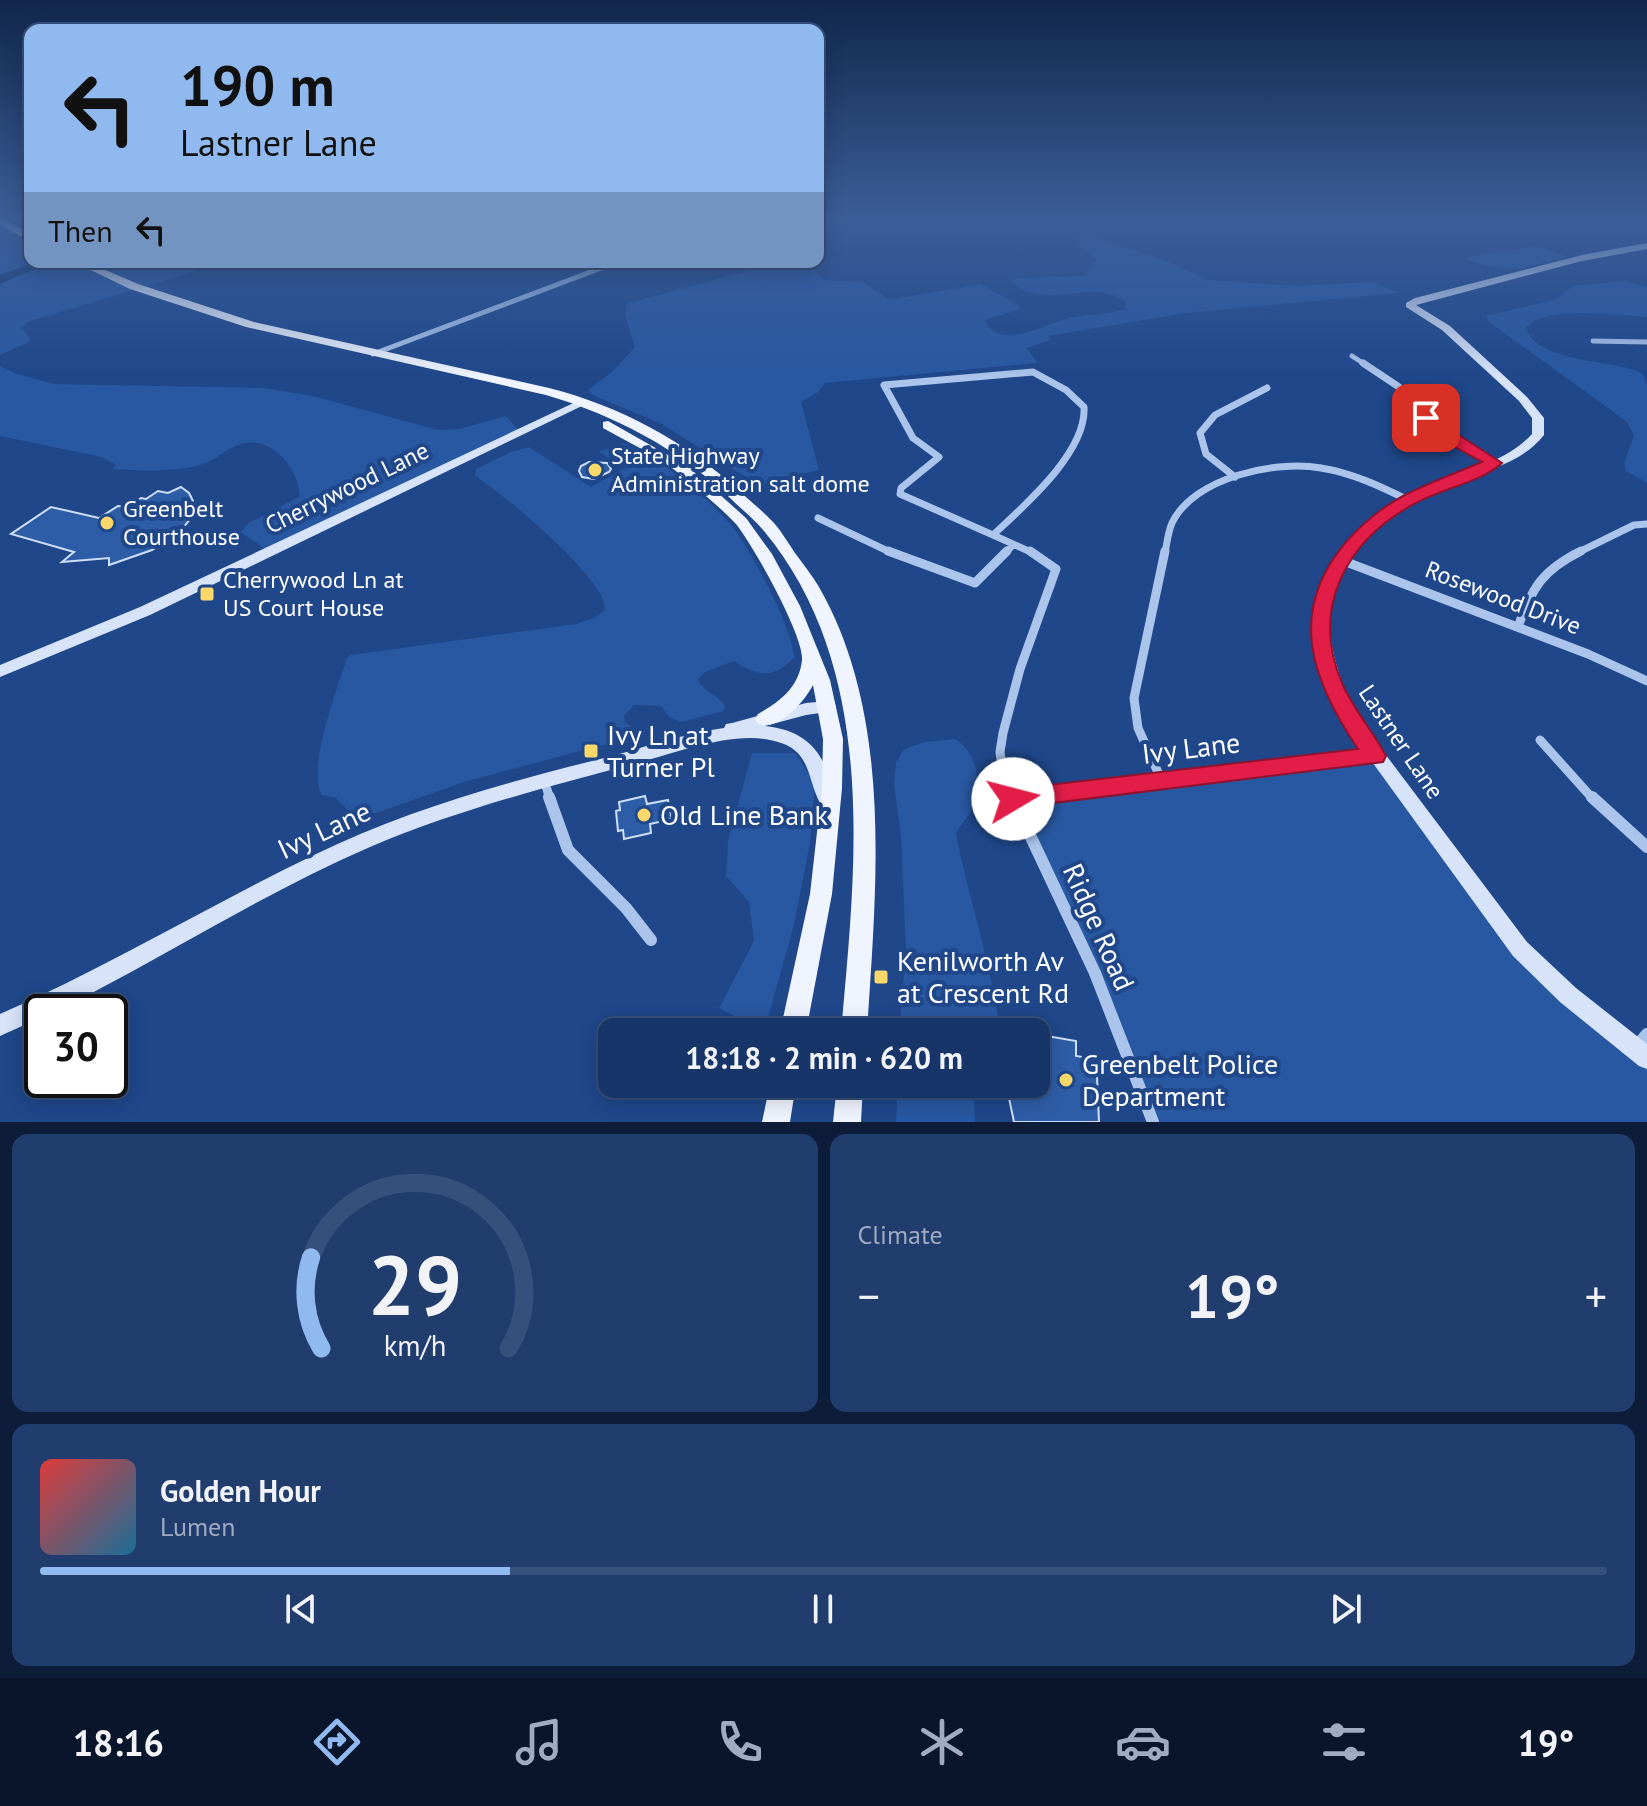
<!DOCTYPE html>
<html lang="en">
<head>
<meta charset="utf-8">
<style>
	body { margin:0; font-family:"PT Sans",sans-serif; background:#203d6e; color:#f1f3f6; height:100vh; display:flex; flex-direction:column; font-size:30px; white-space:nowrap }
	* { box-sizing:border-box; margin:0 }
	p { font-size:26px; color:#9eabc0 }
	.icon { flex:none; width:44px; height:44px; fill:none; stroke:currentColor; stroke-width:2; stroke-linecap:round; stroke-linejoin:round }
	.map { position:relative; height:1122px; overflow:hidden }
	.sheet { display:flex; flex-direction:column; gap:12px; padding:12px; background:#0d1d39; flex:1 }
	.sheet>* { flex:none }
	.guide { position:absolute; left:24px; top:24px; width:800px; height:244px; border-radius:16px; box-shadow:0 4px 20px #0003,0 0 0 2px #36507c; background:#90b9f0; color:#111; overflow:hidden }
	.speed { position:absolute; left:24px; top:994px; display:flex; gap:16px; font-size:40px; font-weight:700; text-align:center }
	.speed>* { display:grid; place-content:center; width:104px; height:104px; border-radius:50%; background:#173568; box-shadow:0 4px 20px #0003,0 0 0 2px #36507c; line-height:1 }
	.speed .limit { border:4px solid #111; border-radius:12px; background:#fff; color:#111 }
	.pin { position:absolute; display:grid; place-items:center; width:68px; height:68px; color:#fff; margin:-34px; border-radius:16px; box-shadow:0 4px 12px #0006 }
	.me { position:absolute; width:88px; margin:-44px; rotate:82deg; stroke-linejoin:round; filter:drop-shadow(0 0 6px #0008) }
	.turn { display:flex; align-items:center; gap:28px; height:168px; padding:0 24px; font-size:36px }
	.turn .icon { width:104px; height:104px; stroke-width:2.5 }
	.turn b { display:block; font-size:56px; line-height:68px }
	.then { display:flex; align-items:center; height:76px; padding:0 24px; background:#0003; gap:16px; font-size:30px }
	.big { font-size:60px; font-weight:600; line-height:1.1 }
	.sheet .card { flex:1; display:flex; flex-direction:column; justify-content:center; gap:12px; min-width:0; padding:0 28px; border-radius:16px; background:#203d6e }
	.sheet .dial { align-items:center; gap:0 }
	.dial svg { height:208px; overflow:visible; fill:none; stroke:#36507c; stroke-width:7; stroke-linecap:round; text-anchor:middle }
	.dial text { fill:#f1f3f6; stroke:none }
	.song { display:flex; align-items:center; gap:24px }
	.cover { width:96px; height:96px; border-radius:12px; background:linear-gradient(135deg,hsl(0 70% 55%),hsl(200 70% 35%)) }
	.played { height:8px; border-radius:4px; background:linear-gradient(90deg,#90b9f0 30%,#36507c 30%) }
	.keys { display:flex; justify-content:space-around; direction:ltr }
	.heat { display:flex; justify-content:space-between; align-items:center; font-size:44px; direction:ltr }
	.sheet .tiles { flex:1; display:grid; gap:12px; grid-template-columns:1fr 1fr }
	.card:last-child { grid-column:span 2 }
	.trip { position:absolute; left:598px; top:1018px; width:452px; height:80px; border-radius:16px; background:#173568; box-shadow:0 4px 20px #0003,0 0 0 2px #36507c; font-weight:600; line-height:80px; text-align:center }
	.tabs { display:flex; height:128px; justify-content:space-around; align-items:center; background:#09152a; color:#9eabc0 }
	.tabs .icon { width:56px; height:56px }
	.tabs .current { color:#90b9f0 }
	.tabs b { font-size:36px; color:#f1f3f6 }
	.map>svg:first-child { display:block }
</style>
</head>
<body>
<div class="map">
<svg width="1647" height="1122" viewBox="0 0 1647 1122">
	<rect width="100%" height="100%" fill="#1f478a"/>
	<path fill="#2858a2" d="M0 221H30V262H226L27 322 22 328 30 339 29 342 0 355Z
		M1084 237 1097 238 1168 262 1208 280 1297 286 1373 282 1399 293 1186 313 1048 336 1051 340 1027 348 1037 363 825 383 818 392 801 402 819 470 758 485 662 424 592 395 588 390 613 371 635 347 625 316 627 304 777 262H809L823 280 863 282 889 300 980 284 1020 306 1019 310 984 320C1001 353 1045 323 1069 318 1088 314 1107 315 1125 309V302C1092 276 1044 313 1011 281L1019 278 1085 276 1096 259 1077 245 1075 239Z
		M1538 246 1568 257C1520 268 1511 276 1463 258Z
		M1625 281 1647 287V317C1618 316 1545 304 1526 328 1538 364 1613 359 1642 373L1647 384V483L1626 471 1624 463 1634 435 1626 421 1489 322 1486 316 1554 300 1573 286Z
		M0 366 17 374 54 384 264 388 313 396 438 430 459 429 506 416 520 432 269 552 241 532 249 523 299 497C301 471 273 437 245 443 229 446 216 460 200 465 179 472 136 471 113 469L116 465 102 457 0 436Z
		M623 443C658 456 707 497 731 525 749 546 794 631 794 658 772 680 757 676 734 661L705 672 698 679C703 693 720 694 726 709L721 712 682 722 669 717 661 706 634 705 624 716 625 722 637 731 630 738 467 781 376 813 353 815 336 798 322 795C306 770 338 686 347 658L351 655 576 624 596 617 605 610C609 581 501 492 475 476L476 469 511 452 529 447 591 487 626 468 599 452Z
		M955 739C977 752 983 784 973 808 970 815 961 823 956 834 969 900 992 965 1000 1032H899L906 951 901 837 894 784 896 763 903 750 924 742Z
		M752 753H795L815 783 810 843 794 925 764 1032 719 1008 754 941 749 902 726 876 728 841Z
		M1375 756 1493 917 1647 1058V1122H1153L1013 799Z
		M898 1084H979L974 1100 975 1122H896Z"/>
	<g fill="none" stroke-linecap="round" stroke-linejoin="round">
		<path fill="#153469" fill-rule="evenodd" d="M34 262H51L0 284V275Z"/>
	</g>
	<path fill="#2e5da7" stroke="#cfdff8" stroke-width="2" d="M589 462 607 463 611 469 609 472 594 479 582 477 579 471 581 466Z
		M181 487 189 493 193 501 190 519 183 528 152 550 109 565V558L62 562 74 552 11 534 51 507 99 518 118 506 127 507 141 498 146 499 158 491 168 493Z
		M645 796 647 804 668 800 672 819 650 824 651 833 624 839 623 830 618 831 616 811 620 810 619 802Z
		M1047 1036 1076 1041V1056L1083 1057V1073L1097 1076 1099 1122H1014L1009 1098 1016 1084H1036V1066L1047 1068Z"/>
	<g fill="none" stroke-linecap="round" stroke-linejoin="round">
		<path stroke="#aac4eb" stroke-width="5" d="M818 222 827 221
			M1593 341 1647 342
			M373 354 617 262
			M1352 356 1366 365"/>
		<path stroke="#aac4eb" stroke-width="7" d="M1363 363 1399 387 1444 434 1494 463
			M1033 372 1066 390 1084 407C1087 452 1024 506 993 535L900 494 901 488 939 457 913 438 884 385Z
			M1235 477 1206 454 1200 433 1215 415 1267 388
			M818 518 892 553
			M993 535 1033 553
			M1005 553 1013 545
			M1165 553C1167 543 1168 532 1172 523 1194 477 1276 460 1321 468 1352 473 1380 486 1408 500
			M1577 553 1634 525 1647 524"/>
		<path stroke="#aac4eb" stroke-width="9" d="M888 551 975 583 1007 551
			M1341 560 1588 654 1647 681
			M1518 627C1532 587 1543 570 1581 551
			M1540 740 1593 799
			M1161 779 1138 728 1134 698 1165 551
			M544 780 550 799
			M1013 799 1002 768 1000 752 1003 733 1020 669 1056 569 1030 551
			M1013 799 1375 756"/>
		<path stroke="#aac4eb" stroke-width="12" d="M549 797 568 850 626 908 651 940
			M1012 797 1095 973 1153 1122
			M1592 797 1647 847
			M1013 799 1026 797
			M1635 1048 1647 1034"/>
		<path fill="#d6e3f9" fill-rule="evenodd" d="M1647 243V249L1582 261 1416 305 1450 326 1527 397 1544 418V435C1523 462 1489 469 1459 482 1439 491 1418 499 1399 511 1312 565 1317 637 1358 718L1527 942 1576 988 1647 1044V1069L1639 1066 1560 1002 1513 956 1346 726C1283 610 1316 535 1435 484 1467 470 1508 461 1532 434V418L1519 401 1442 330 1406 307V303L1415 298 1582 255Z
			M582 399 586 400V404L150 615 0 677V665L140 607Z
			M828 701 834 703 836 707 834 711 806 715 765 726C811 731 826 756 835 798L832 803 826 805 820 803C808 781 811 755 784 744 743 727 682 751 641 762 550 786 457 810 370 847 273 889 183 945 90 994L54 1012H42V1017L0 1036V1014C108 967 208 906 314 855 408 809 511 781 612 756 649 746 686 733 724 728L726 724 732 723 806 703Z"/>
		<path fill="#eff4fe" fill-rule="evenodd" d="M0 221H7L30 234V241L0 225Z
			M74 262H87L138 284 254 322 549 388C620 406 685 441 738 490 750 501 763 511 774 523 782 532 788 543 795 553 803 564 812 575 819 587 894 718 876 888 867 1032H841C856 865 879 670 764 531 754 519 740 508 729 497 677 448 614 415 546 395L246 327 130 289Z
			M608 421 689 467 746 518 772 554 800 606 830 680 843 739 842 788 832 894 806 1032H780L810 894 822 788 823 739 813 685C804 702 780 731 758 724L755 719 758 714C781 701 799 687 802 660 804 636 753 545 736 524 720 507 699 490 681 475 659 456 629 443 603 428V422Z
			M770 1084H796L790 1122H762Z
			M837 1084H863L861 1122H833Z"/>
	</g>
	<linearGradient id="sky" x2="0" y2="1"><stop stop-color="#11274c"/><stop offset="0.58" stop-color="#3c5e98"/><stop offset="1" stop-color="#3c5e98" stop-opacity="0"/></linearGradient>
	<rect width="1647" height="378" fill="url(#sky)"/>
	<path fill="#e11d48" stroke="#92132f" stroke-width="2" d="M1426 414 1502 463C1484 481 1438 490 1414 504 1346 541 1310 608 1342 683 1353 709 1373 731 1386 756L1383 762 1013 808 1005 806 1002 799 1005 792 1013 789 1358 749C1312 681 1286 612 1346 542 1362 524 1381 508 1403 496 1428 483 1456 473 1482 462L1446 442 1421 421 1419 418Z"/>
	<g fill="#fad96a" stroke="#1f478a" stroke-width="3">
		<circle cx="595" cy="470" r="8"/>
		<circle cx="107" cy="523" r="8"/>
		<rect x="199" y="586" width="16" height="16" rx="4"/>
		<rect x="583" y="743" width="16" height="16" rx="4"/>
		<circle cx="644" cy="815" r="8"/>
		<rect x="873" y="969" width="16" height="16" rx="4"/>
		<circle cx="1066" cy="1080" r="8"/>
	</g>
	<g text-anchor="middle" stroke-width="8" stroke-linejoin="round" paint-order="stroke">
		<g font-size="24" fill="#fff" stroke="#1f478a" text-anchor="start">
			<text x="611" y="464">State Highway<tspan x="611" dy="28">Administration salt dome</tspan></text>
			<text x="123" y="517">Greenbelt<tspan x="123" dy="28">Courthouse</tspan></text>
			<text x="223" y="588">Cherrywood Ln at<tspan x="223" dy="28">US Court House</tspan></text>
		</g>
		<g font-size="24" fill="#fff" stroke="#1f478a">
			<text transform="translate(347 488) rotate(-26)" y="8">Cherrywood Lane</text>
			<text transform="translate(1503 598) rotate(21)" y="8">Rosewood Drive</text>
			<text transform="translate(1401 742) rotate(56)" y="8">Lastner Lane</text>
		</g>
		<g font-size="28" fill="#fff" stroke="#1f478a" text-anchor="start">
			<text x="607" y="745">Ivy Ln at<tspan x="607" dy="32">Turner Pl</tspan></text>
			<text x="660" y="825">Old Line Bank</text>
			<text x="897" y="971">Kenilworth Av<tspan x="897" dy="32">at Crescent Rd</tspan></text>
			<text x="1082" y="1074">Greenbelt Police<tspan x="1082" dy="32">Department</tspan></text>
		</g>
		<g font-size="28" fill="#fff" stroke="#1f478a">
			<text transform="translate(1191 748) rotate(-7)" y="10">Ivy Lane</text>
			<text transform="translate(324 830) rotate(-25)" y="10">Ivy Lane</text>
			<text transform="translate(1099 927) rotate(66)" y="10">Ridge Road</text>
		</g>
	</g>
</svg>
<div class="speed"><div class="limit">30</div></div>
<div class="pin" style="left:1426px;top:418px;background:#d93025"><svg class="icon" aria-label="arrive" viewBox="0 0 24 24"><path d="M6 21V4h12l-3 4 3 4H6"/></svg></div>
<svg class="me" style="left:1013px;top:799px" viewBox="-20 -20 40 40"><circle r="19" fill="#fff"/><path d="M0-13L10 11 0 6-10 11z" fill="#e11d48"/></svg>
<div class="trip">18:18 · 2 min · 620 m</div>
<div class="guide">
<div class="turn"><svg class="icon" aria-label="left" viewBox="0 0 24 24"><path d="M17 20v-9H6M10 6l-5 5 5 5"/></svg><div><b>190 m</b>Lastner Lane</div></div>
<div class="then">Then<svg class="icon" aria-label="left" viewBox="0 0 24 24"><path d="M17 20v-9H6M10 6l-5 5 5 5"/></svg></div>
</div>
</div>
<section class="sheet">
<div class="tiles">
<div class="card dial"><svg viewBox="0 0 100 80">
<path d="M14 69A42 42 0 1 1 86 69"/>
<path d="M14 69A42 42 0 0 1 10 34" stroke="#90b9f0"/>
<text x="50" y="56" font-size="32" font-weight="700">29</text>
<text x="50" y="72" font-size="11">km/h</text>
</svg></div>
<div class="card"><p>Climate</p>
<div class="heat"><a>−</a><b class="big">19°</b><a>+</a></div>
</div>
<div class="card">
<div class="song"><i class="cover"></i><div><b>Golden Hour</b><p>Lumen</p></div></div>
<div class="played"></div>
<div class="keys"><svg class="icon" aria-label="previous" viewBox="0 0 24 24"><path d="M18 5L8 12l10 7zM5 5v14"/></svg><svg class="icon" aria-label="pause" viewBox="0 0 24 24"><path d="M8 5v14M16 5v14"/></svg><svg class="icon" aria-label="next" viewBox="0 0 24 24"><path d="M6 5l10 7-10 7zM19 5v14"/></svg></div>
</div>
</div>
</section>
<nav class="tabs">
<b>18:16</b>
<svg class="icon current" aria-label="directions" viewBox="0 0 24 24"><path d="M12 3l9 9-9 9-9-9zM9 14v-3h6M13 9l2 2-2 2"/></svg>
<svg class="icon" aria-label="music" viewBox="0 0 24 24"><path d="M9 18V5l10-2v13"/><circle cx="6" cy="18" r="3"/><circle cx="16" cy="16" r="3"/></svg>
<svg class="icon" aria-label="phone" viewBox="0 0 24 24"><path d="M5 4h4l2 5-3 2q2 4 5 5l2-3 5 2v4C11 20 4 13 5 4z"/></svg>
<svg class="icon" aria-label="climate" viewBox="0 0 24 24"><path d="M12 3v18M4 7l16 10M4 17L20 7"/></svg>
<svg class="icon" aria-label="car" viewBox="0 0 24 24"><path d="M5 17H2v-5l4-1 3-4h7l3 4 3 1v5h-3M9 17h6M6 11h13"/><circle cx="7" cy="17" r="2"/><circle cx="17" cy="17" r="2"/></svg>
<svg class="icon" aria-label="filters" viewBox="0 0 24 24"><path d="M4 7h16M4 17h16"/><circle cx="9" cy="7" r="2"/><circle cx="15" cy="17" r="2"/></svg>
<b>19°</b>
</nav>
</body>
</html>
